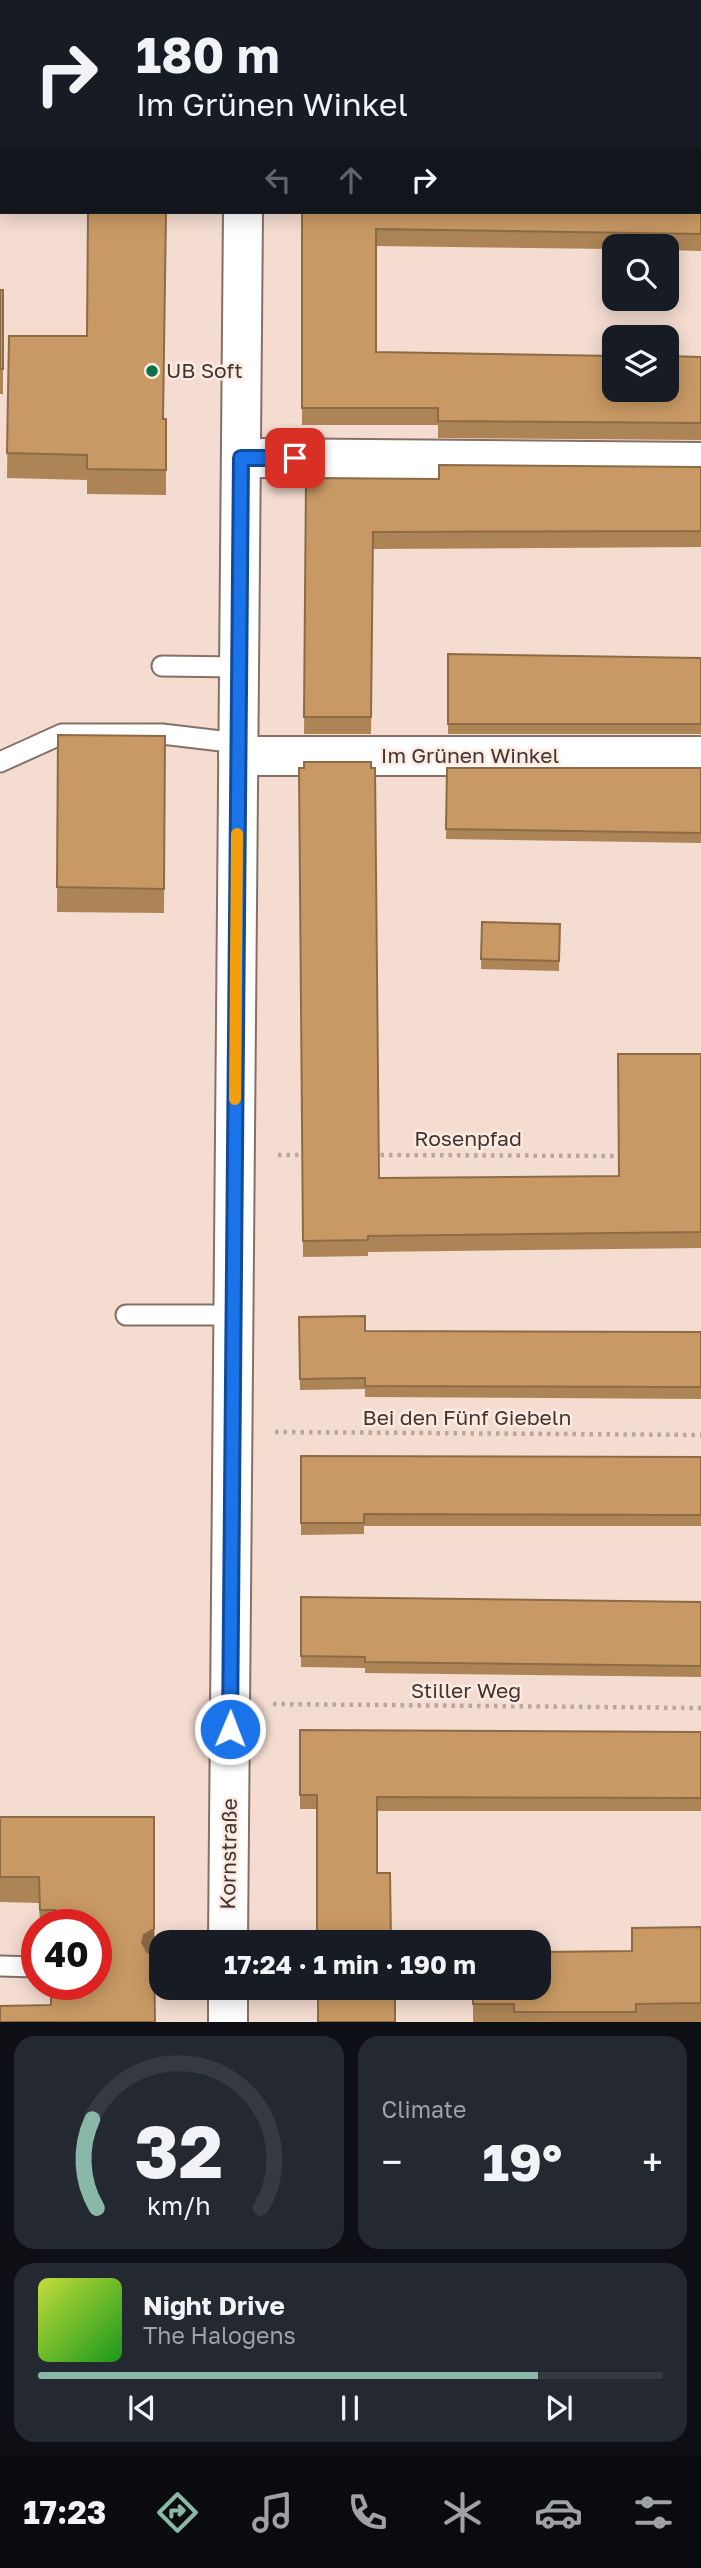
<!DOCTYPE html>
<html lang="en">
<head>
<meta charset="utf-8">
<style>
	body { margin:0; font-family:"Golos Text",sans-serif; background:#242831; color:#f1f3f6; height:100vh; display:flex; flex-direction:column; font-size:26px; white-space:nowrap }
	* { box-sizing:border-box; margin:0 }
	p { font-size:23px; color:#9ea1a6 }
	.icon { flex:none; width:38px; height:38px; fill:none; stroke:currentColor; stroke-width:2; stroke-linecap:round; stroke-linejoin:round }
	.map { position:relative; height:2022px; overflow:hidden }
	.details { display:flex; flex-direction:column; gap:14px; padding:14px; background:#0d0f14; flex:1 }
	.details>* { flex:none }
	.top-card { position:absolute; left:0px; top:0px; width:702px; height:214px; box-shadow:0 4px 18px #0003; background:#171b24; color:#f1f3f6; overflow:hidden }
	.tools { position:absolute; left:602px; top:234px; display:grid; gap:14px }
	.tools a { display:grid; place-items:center; width:77px; height:77px; border-radius:14px; background:#171b24; box-shadow:0 4px 18px #0003; font-size:35px }
	.speed { position:absolute; left:21px; top:1909px; display:flex; gap:14px; font-size:35px; font-weight:700; text-align:center }
	.speed>* { display:grid; place-content:center; width:91px; height:91px; border-radius:50%; background:#171b24; box-shadow:0 4px 18px #0003; line-height:1 }
	.speed .limit { border:10px solid #d22; background:#fff; color:#111 }
	.pin { position:absolute; display:grid; place-items:center; width:60px; height:60px; color:#fff; margin:-30px; border-radius:14px; box-shadow:0 4px 10px #0006 }
	.me { position:absolute; width:77px; margin:-38px; rotate:1deg; stroke-linejoin:round; filter:drop-shadow(0 0 5px #0008) }
	.turn { display:flex; align-items:center; gap:24px; height:147px; padding:0 21px; font-size:32px }
	.turn .icon { width:91px; height:91px; stroke-width:2.5 }
	.turn b { display:block; font-size:49px; line-height:60px }
	.lanes { display:flex; align-items:center; height:66px; padding:0 21px; background:#0003; justify-content:center; gap:35px; direction:ltr }
	.lanes .off { opacity:.35 }
	.big { font-size:52px; font-weight:700; line-height:1.1 }
	.details .widget { flex:1; display:flex; flex-direction:column; justify-content:center; gap:10px; min-width:0; padding:0 24px; border-radius:21px; background:#242831 }
	.details .dial { align-items:center; gap:0 }
	.dial svg { height:182px; overflow:visible; fill:none; stroke:#363941; stroke-width:7; stroke-linecap:round; text-anchor:middle }
	.dial text { fill:#f1f3f6; stroke:none }
	.song { display:flex; align-items:center; gap:21px }
	.cover { width:84px; height:84px; border-radius:10px; background:linear-gradient(135deg,hsl(70 70% 55%),hsl(120 70% 35%)) }
	.played { height:7px; border-radius:4px; background:linear-gradient(90deg,#8ab8a8 80%,#363941 80%) }
	.keys { display:flex; justify-content:space-around; direction:ltr }
	.heat { display:flex; justify-content:space-between; align-items:center; font-size:38px; direction:ltr }
	.details .tiles { flex:1; display:grid; gap:14px; grid-template-columns:1fr 1fr }
	.widget:last-child { grid-column:span 2 }
	.trip { position:absolute; left:149px; top:1930px; width:402px; height:70px; border-radius:21px; background:#171b24; box-shadow:0 4px 18px #0003; font-weight:700; line-height:70px; text-align:center }
	.tabs { display:flex; height:112px; justify-content:space-around; align-items:center; background:#090b0e; color:#9ea1a6 }
	.tabs .icon { width:49px; height:49px }
	.tabs .on { color:#8ab8a8 }
	.tabs b { font-size:32px; color:#f1f3f6 }
	.map>svg:first-child { display:block }
</style>
</head>
<body>
<div class="map">
<svg width="701" height="2022" viewBox="0 0 701 2022">
	<rect width="100%" height="100%" fill="#f4dcd0"/>
	<g fill="none" stroke-linecap="round" stroke-linejoin="round">
		<g stroke="#867066" stroke-width="23">
			<path id="lane" d="M162 666 239 667
				M0 762 62 734H162L238 743
				M126 1315H233
				M0 1966 37 1967"/>
		</g>
		<g stroke="#867066" stroke-width="42">
			<path id="street" d="M700 142H701
				M241 458 701 462
				M238 756H701"/>
		</g>
		<g stroke="#867066" stroke-width="42">
			<path id="secondary" d="M245 2V0
				M228 1942 243 212
				M228 2022V1988"/>
		</g>
		<path stroke="#b9a69c" stroke-width="4.5" stroke-dasharray="3.5 5" stroke-linecap="butt" d="M278 1155H308
			M372 1155 623 1156
			M275 1432 701 1435
			M273 1704 701 1708"/>
		<use href="#lane" stroke="#fff" stroke-width="19"/>
		<use href="#street" stroke="#fff" stroke-width="38"/>
		<use href="#secondary" stroke="#fff" stroke-width="38"/>
	</g>
	<path fill="#ac8456" d="M700 23H701V102H700Z
		M701 175V251L667 250V247H614V249L376 246V352L701 357V440L438 438V425H302V212Z
		M0 290H3V394H0Z
		M9 336 163 419H166V495L87 494V480L7 478Z
		M701 467V547L373 549 371 734H304L306 478 439 479Z
		M448 654 701 658V734H448Z
		M58 735 165 736 164 913 57 912Z
		M299 768 379 1178 618 1176 701 1054V1248L368 1252V1256L303 1257Z
		M447 768H701V843L446 839Z
		M482 922 560 924 559 971 481 969Z
		M299 1317 365 1331 701 1332V1399L365 1397V1389L300 1390Z
		M301 1456 701 1457V1526H364V1534L301 1535Z
		M301 1597 701 1602V1677L365 1673V1668L301 1667Z
		M300 1730 701 1732V1811H377V1873L391 1942 317 1809H300Z
		M0 1817H154L155 2022 51 2005 96 1925H40L39 1903 0 1902Z
		M701 1927V2022H473V1988L632 1951Z"/>
	<path fill="#8c6b46" d="M154 1929V1955L144 1960 142 1942 144 1935Z"/>
	<path fill="#c89964" stroke="#8c6b46" stroke-width="2" d="M91 0H169V2H91Z
		M302 0H369V2H302Z
		M700 23H701V82H700Z
		M700 175H701V234L376 229V352L614 356V390H667V356L701 357V423L438 421V408H302V212H700Z
		M88 212H166L163 419H166V470L87 469V455L7 453 9 336H87Z
		M0 290H3V369H0Z
		M439 465 701 467V531L373 532 371 717H304L306 478 439 479Z
		M448 654 701 658V724H448Z
		M58 735 165 736 164 889 57 887Z
		M304 762H371V768H375L379 1178 619 1176 618 1054H701V1232L368 1236V1240L303 1241 299 768H304Z
		M447 768H701V833L446 829Z
		M482 922 560 924 559 961 481 959Z
		M365 1316V1331L701 1332V1387L365 1386V1378L300 1379 299 1317Z
		M301 1456 701 1457V1515L364 1514V1523H301Z
		M301 1597 701 1602V1666L365 1662V1657L301 1656Z
		M300 1730 701 1732V1798L377 1797V1873H390L391 1942H317V1795H300Z
		M0 1817H154V1929L144 1935 142 1942 147 1952 154 1954 155 2022H0V2006L51 2005V1984H96V1925H55V1910H40L39 1877H0Z
		M701 1927V2003L636 2004V2012H514V2004H473V1988H539V1952L632 1951V1928Z
		M318 1988H395V2022H318Z"/>
	<g fill="none" stroke-linecap="round" stroke-linejoin="round">
		<g stroke="#114b97" stroke-width="18">
			<path id="route" d="M230 1729 241 458H295"/>
		</g>
		<use href="#route" stroke="#1a73e8" stroke-width="12"/>
		<path stroke="#f59e0b" stroke-width="12" d="M235 1099 237 834"/>
	</g>
	<circle fill="#0d7148" stroke="#feeae1" stroke-width="2.5" cx="152" cy="371" r="7"/>
	<g text-anchor="middle" stroke-width="5" stroke-linejoin="round" paint-order="stroke">
		<g font-size="21" fill="#3f3631" stroke="#feeae1" text-anchor="start">
			<text x="166" y="378">UB Soft</text>
		</g>
		<g font-size="21" fill="#3f3631" stroke="#feeae1">
			<text x="470" y="763">Im Grünen Winkel</text>
			<text x="468" y="1146">Rosenpfad</text>
			<text x="467" y="1425">Bei den Fünf Giebeln</text>
			<text x="466" y="1698">Stiller Weg</text>
			<text transform="translate(229 1854) rotate(-89)" y="7">Kornstraße</text>
		</g>
	</g>
</svg>
<div class="tools">
<a><svg class="icon" aria-label="search" viewBox="0 0 24 24"><circle cx="10" cy="10" r="6"/><path d="M15 15l6 6"/></svg></a>
<a><svg class="icon" aria-label="layers" viewBox="0 0 24 24"><path d="M12 4l9 5-9 5-9-5zM3 14l9 5 9-5"/></svg></a>
</div>
<div class="speed"><div class="limit">40</div></div>
<div class="pin" style="left:295px;top:458px;background:#d93025"><svg class="icon" aria-label="arrive" viewBox="0 0 24 24"><path d="M6 21V4h12l-3 4 3 4H6"/></svg></div>
<svg class="me" style="left:230px;top:1729px" viewBox="-20 -20 40 40"><circle r="17" fill="#1a73e8" stroke="#fff" stroke-width="3"/><path d="M0-11L8 9 0 5-8 9z" fill="#fff"/></svg>
<div class="trip">17:24 · 1 min · 190 m</div>
<div class="top-card">
<div class="turn"><svg class="icon" aria-label="right" viewBox="0 0 24 24"><path d="M7 20v-9h11M14 6l5 5-5 5"/></svg><div><b>180 m</b>Im Grünen Winkel</div></div>
<div class="lanes"><svg class="icon off" aria-label="left" viewBox="0 0 24 24"><path d="M17 20v-9H6M10 6l-5 5 5 5"/></svg><svg class="icon off" aria-label="ahead" viewBox="0 0 24 24"><path d="M12 20V5M6 11l6-6 6 6"/></svg><svg class="icon" aria-label="right" viewBox="0 0 24 24"><path d="M7 20v-9h11M14 6l5 5-5 5"/></svg></div>
</div>
</div>
<section class="details">
<div class="tiles">
<div class="widget dial"><svg viewBox="0 0 100 80">
<path d="M14 69A42 42 0 1 1 86 69"/>
<path d="M14 69A42 42 0 0 1 12 30" stroke="#8ab8a8"/>
<text x="50" y="56" font-size="32" font-weight="700">32</text>
<text x="50" y="72" font-size="11">km/h</text>
</svg></div>
<div class="widget"><p>Climate</p>
<div class="heat"><a>−</a><b class="big">19°</b><a>+</a></div>
</div>
<div class="widget">
<div class="song"><i class="cover"></i><div><b>Night Drive</b><p>The Halogens</p></div></div>
<div class="played"></div>
<div class="keys"><svg class="icon" aria-label="previous" viewBox="0 0 24 24"><path d="M18 5L8 12l10 7zM5 5v14"/></svg><svg class="icon" aria-label="pause" viewBox="0 0 24 24"><path d="M8 5v14M16 5v14"/></svg><svg class="icon" aria-label="next" viewBox="0 0 24 24"><path d="M6 5l10 7-10 7zM19 5v14"/></svg></div>
</div>
</div>
</section>
<nav class="tabs">
<b>17:23</b>
<svg class="icon on" aria-label="directions" viewBox="0 0 24 24"><path d="M12 3l9 9-9 9-9-9zM9 14v-3h6M13 9l2 2-2 2"/></svg>
<svg class="icon" aria-label="music" viewBox="0 0 24 24"><path d="M9 18V5l10-2v13"/><circle cx="6" cy="18" r="3"/><circle cx="16" cy="16" r="3"/></svg>
<svg class="icon" aria-label="phone" viewBox="0 0 24 24"><path d="M5 4h4l2 5-3 2q2 4 5 5l2-3 5 2v4C11 20 4 13 5 4z"/></svg>
<svg class="icon" aria-label="climate" viewBox="0 0 24 24"><path d="M12 3v18M4 7l16 10M4 17L20 7"/></svg>
<svg class="icon" aria-label="car" viewBox="0 0 24 24"><path d="M5 17H2v-5l4-1 3-4h7l3 4 3 1v5h-3M9 17h6M6 11h13"/><circle cx="7" cy="17" r="2"/><circle cx="17" cy="17" r="2"/></svg>
<svg class="icon" aria-label="filters" viewBox="0 0 24 24"><path d="M4 7h16M4 17h16"/><circle cx="9" cy="7" r="2"/><circle cx="15" cy="17" r="2"/></svg>
</nav>
</body>
</html>
